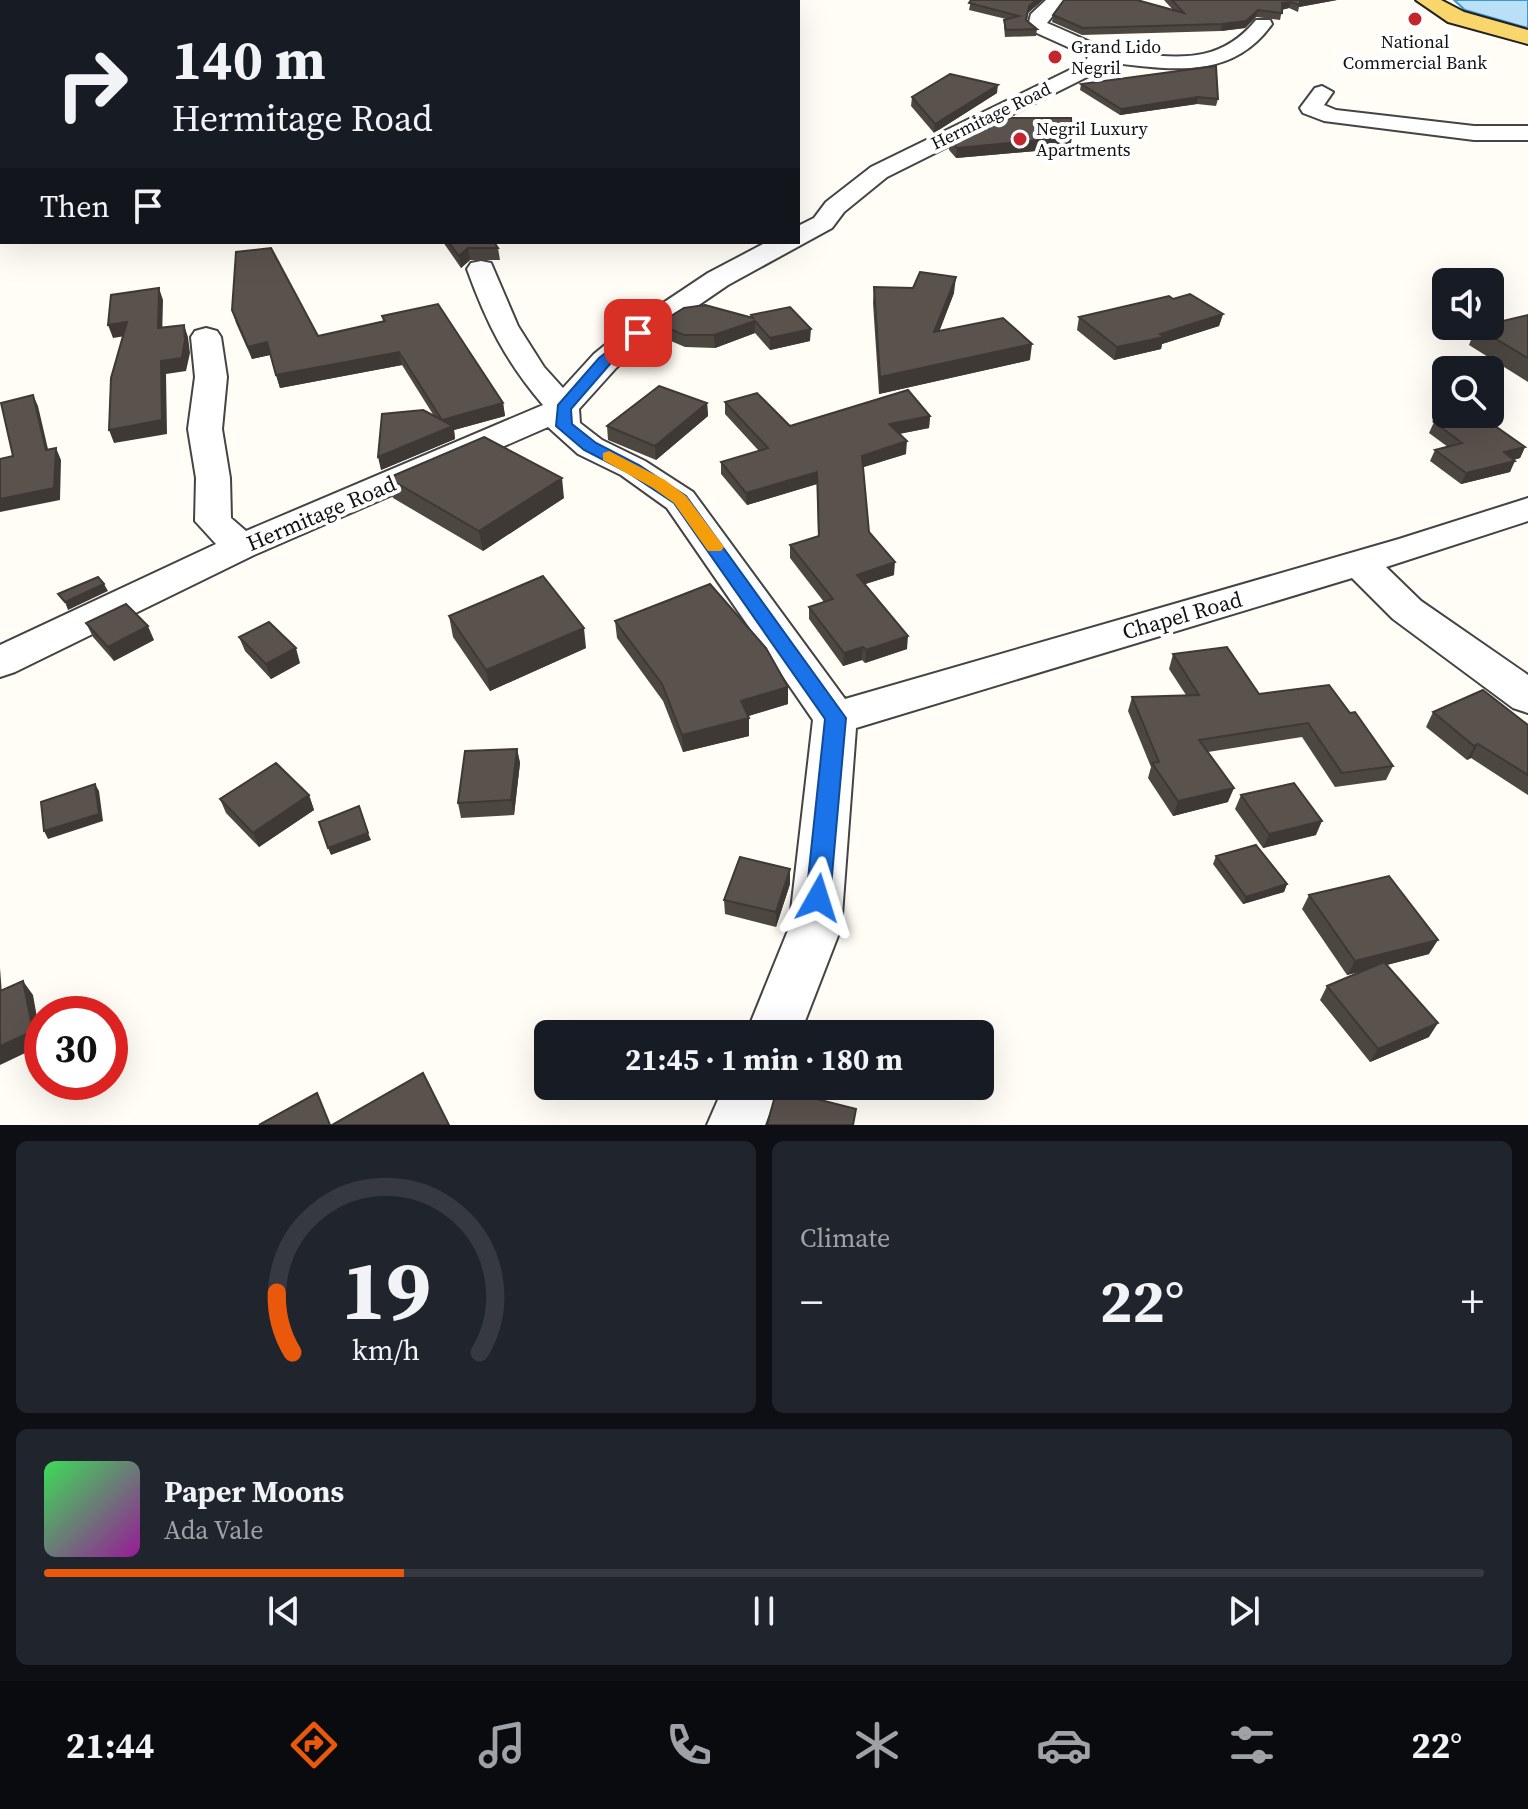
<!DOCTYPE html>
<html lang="en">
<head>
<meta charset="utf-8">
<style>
	body { margin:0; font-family:"Source Serif 4",serif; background:#20242c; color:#f1f3f6; height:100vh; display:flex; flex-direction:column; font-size:30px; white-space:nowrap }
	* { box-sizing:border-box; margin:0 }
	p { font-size:26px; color:#9ea1a6 }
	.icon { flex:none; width:44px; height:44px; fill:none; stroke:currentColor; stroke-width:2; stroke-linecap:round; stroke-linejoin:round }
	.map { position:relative; height:1125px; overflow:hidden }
	.side { display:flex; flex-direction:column; gap:16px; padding:16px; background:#0d0f14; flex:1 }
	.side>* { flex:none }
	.banner { position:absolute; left:0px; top:0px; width:800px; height:244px; box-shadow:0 8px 32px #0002; background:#171b24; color:#f1f3f6; overflow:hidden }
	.controls { position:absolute; left:1432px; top:268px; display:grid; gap:16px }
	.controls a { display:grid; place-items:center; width:72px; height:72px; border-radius:12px; background:#171b24; box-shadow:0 8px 32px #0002; font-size:40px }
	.speed { position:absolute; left:24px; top:996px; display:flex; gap:16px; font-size:40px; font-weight:700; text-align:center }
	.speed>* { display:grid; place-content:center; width:104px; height:104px; border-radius:50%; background:#171b24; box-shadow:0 8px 32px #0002; line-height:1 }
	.speed .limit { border:12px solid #d22; background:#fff; color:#111 }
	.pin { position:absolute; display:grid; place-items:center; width:68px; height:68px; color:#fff; margin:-34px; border-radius:16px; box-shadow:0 4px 12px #0006 }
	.me { position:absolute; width:88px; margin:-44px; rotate:6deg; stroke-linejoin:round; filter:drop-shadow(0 0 6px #0008) }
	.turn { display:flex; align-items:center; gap:28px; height:168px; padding:0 40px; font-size:36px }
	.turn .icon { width:104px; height:104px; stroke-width:2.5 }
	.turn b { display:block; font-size:56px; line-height:68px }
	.then { display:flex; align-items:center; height:76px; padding:0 40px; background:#0003; gap:16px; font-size:30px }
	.big { font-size:60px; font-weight:700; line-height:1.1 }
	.side .tile { flex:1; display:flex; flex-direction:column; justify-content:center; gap:12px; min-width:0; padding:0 28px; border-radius:12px; background:#20242c }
	.side .dial { align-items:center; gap:0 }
	.dial svg { height:208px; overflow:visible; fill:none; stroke:#363941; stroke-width:7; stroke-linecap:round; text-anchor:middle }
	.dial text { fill:#f1f3f6; stroke:none }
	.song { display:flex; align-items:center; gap:24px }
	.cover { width:96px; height:96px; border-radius:12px; background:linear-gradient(135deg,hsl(130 70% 55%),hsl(300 70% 35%)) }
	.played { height:8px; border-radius:4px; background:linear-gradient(90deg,#ea580c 25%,#363941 25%) }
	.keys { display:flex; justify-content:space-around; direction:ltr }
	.heat { display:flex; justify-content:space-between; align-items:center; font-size:44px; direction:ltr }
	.side .tiles { flex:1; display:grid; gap:16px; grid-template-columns:1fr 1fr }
	.tile:last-child { grid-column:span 2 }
	.trip { position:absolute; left:534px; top:1020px; width:460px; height:80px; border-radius:12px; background:#171b24; box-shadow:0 8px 32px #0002; font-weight:700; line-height:80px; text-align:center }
	.dock { display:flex; height:128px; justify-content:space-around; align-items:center; background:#090b0e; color:#9ea1a6 }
	.dock .icon { width:56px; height:56px }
	.dock .current { color:#ea580c }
	.dock b { font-size:36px; color:#f1f3f6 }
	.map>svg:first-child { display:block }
</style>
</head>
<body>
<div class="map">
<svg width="1528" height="1125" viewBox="0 0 1528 1125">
	<rect width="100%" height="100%" fill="#fffdf5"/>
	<path fill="#b9e0f7" stroke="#3f96cf" stroke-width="2" d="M1454 0H1528V28L1465 10Z"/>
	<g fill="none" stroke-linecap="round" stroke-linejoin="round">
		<g stroke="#444" stroke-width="4">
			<path id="minor" d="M1046 0H1065L1047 23C1066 31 1084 39 1103 48 1112 53 1128 53 1139 54 1188 59 1223 60 1256 20H1270L1272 24C1231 82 1168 69 1106 62L1101 70 887 177 844 212 832 228 728 285 649 339 616 368 579 409 580 423 602 440 645 461 693 492 845 699 1399 539 1528 498V521L1386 567 1421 601 1528 675V713L1513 708 1393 619 1352 578 856 728 841 928 800 1034H746L789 928 813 720 667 508 621 475 578 454 548 427 254 555 15 672 0 677V645L216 544 195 521 196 478 188 429 195 377 191 337 195 331 206 328 217 331 221 337 227 377 222 429 230 478 231 518 246 531 543 405C505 360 487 324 467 269L471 263 481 261 491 263 518 326 544 367 563 388 594 354 627 327 708 273 767 242H798V226L814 218 826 202 871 167 1086 62 1088 56 1030 30 1028 26 1031 14Z
				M1322 86 1333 92 1324 105 1336 110 1474 126H1528V140H1474L1324 121 1303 113 1300 108 1315 88Z
				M724 1086H780L765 1125H707Z"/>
		</g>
		<g stroke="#222" stroke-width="4">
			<path id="major" d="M1416 0H1441L1464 12 1528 30V44L1448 22Z"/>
		</g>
		<use href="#minor" fill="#fff" fill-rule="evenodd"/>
		<use href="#major" fill="#f9d66b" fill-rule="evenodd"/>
	</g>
	<path fill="#4d4742" d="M971 0H1043L1028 13 1027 21 1037 29 1036 36 1005 37 1004 27V20L1006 19 969 10Z
		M1164 0H1337L1299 7 1298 12 1289 8 1282 10 1280 20 1256 17 1245 28 1221 31 1082 35 1052 22 1053 15 1173 10Z
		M1081 84 1218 99 1216 106 1197 104 1120 115 1080 90Z
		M997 93 934 133 911 106 912 97Z
		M950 139 1070 148 956 158 949 150Z
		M443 242H494L498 248 500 260H470L461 268Z
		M874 287 954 293 939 331 1030 360 879 394 873 303Z
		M1173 299 1223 314 1219 326 1162 344 1161 349 1114 360 1077 330 1079 317Z
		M232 310 318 336 383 321 382 316 503 403 505 416 454 430 455 439 381 470 434 416 402 365 280 388 270 355 252 359 236 323Z
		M751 315 810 341 770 350 755 333 715 348 685 347 659 336 658 324 751 317Z
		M1528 315V382L1469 345 1476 327Z
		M725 402 790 426 930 416 929 428 899 434 906 454 863 467 869 532 894 575 865 584 907 649 865 663 862 660 843 666 809 619V607L824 602 790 558V545L818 537 817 484 747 505 721 474V462L759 451 725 414Z
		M707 403 708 416 656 460 608 440 607 426Z
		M1434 422 1525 447 1520 458 1514 460 1510 472 1461 484 1430 461 1435 450 1448 447 1429 433Z
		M388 478 564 498 483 551 393 498Z
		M449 616 586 648 490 691 453 637Z
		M615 621 788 687V704L748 716 749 736 683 752 663 701 617 638Z
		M86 623 154 640 114 661 93 637Z
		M239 637 300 663 271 679 245 651Z
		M1173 654 1259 694 1350 713 1393 766 1386 780 1335 787 1302 737 1208 752 1228 802 1173 816 1148 778 1151 767 1128 711 1132 697 1186 695 1169 669Z
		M1433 712 1528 725V795L1471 758 1467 760 1426 727Z
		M517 749 520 763 514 815 461 818 458 803Z
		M309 795 314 810 259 847 226 813 220 799Z
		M1241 795 1316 835 1263 848 1235 809Z
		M1216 856 1287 884 1284 892 1243 904 1213 864Z
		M790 884 776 927 725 914 724 900Z
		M1309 895 1429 954 1387 965 1429 1037 1370 1062 1320 1000 1327 986 1362 971 1347 975 1302 909Z"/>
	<path fill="#3f3936" d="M1036 0H1043L1028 13 1029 6Z
		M1299 0H1337L1299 7Z
		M1291 2 1289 8 1280 10 1282 3Z
		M1258 10 1256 17 1245 28 1221 31 1222 24Z
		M998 85 997 93 934 133 935 124Z
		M1198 97 1197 104 1120 115 1121 109Z
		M1072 137 1070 148 956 158 957 148Z
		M468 248 470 260 461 268 459 256Z
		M956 277 954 293 933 348 934 332Z
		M159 288 163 300 162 340 158 328Z
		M1223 314 1219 326 1162 344 1161 349 1114 360 1117 347Z
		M755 321V333L715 348 714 335Z
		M127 322 132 335 113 338 108 325Z
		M184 325 188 337 190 353 186 371 166 374 167 434 114 443 109 430 161 361Z
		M811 329 810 341 770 350V338Z
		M267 342 270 355 252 359 248 347Z
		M1032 344 1030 360 879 394 880 377Z
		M399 352 402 365 280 388 276 375Z
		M33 395 38 406 51 462 46 450Z
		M503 403 505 416 454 430 455 439 381 470 378 457 442 420Z
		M707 403 708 416 656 460 655 446Z
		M930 416 929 428 888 436 889 424Z
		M907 441 906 454 861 468 862 456Z
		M1525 447 1520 458 1499 463 1504 452Z
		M56 448 61 460 60 500 0 512V499Z
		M1515 461 1510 472 1461 484 1466 473Z
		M817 472V484L747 505 746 493Z
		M562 478 564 498 483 551 479 531Z
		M895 562 894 575 856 587 857 575Z
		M104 584 108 591 68 610 65 602Z
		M148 626 154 640 114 661 108 647Z
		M584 628 586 648 490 691 486 670Z
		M908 636 907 649 865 663 866 650Z
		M863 647 862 660 843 666 844 653Z
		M296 648 300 663 271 679 266 664Z
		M788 687V704L742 718 741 701Z
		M749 718V736L683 752 682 735Z
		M1478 744 1471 758 1467 760 1474 746Z
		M517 749 520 763 514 815 511 800Z
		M95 784 99 791 103 821 48 839 44 831Z
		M1234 788 1228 802 1173 816 1178 801Z
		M309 795 314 810 259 847 253 833Z
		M1322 821 1316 835 1263 848 1269 834Z
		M368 833 371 840 331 855 328 848Z
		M790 869V884L776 927V912Z
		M1287 884 1284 892 1243 904 1246 897Z
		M1438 940 1429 954 1347 975 1355 961Z
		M0 968 3 1008 0 1003Z
		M23 981 33 995 42 1045 0 1065V1046Z
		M1438 1023 1429 1037 1370 1062 1378 1049Z"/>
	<path fill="#5a524d" stroke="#3f3936" stroke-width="2" d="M971 0H1036L1029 6 1026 20 1037 29 1006 30 1004 20 1019 16 969 3Z
		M1064 0H1137L1184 13 1172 0H1300V5L1291 2 1282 3V13L1258 10 1246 21 1222 24 1083 28 1053 15Z
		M1216 66 1218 99 1198 97 1121 109 1081 84Z
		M950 74 998 85 935 124 912 97Z
		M993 118H1071L1072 137 957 148 950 139Z
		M448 242H494L498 248H468L459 256Z
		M271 248 318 336 385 321 382 316 438 304 503 403 442 420 399 352 276 375 267 342 248 347 232 310 236 252Z
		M920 272 956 277 934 332 1003 318 1032 344 880 377 874 287 913 288Z
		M159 288 158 328 184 325 185 340 182 358 161 361 162 420 109 430 111 378 127 322 108 325 111 295Z
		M1190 294 1223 314 1160 334 1164 337 1117 347 1079 317 1169 296 1173 299Z
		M705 305 753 318 751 315 790 307 811 329 770 338 755 321 714 335H684L658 324 684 308Z
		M1528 315V358L1476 327 1490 326V324Z
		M659 386 707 403 655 446 607 426Z
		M908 390 930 416 889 424 907 441 862 456 869 532 895 562 857 575 908 636 866 650 863 647 844 653 809 607 833 599 790 545 819 536 817 472 746 493 721 462 768 448 725 402 757 393 790 426Z
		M33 395 46 450 56 448 54 488 0 499V459L13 456 1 403Z
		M423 410 453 426 378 457 382 414Z
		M1471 414H1478L1525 447 1504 452 1515 461 1466 473 1435 450 1462 443 1434 422Z
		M484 437 562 478 479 531 388 478Z
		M543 576 584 628 486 670 449 616Z
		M98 577 104 584 65 602 58 594Z
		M710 584 766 648 788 687 741 701 749 718 682 735 662 684 615 621Z
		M126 604 148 626 108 647 86 623Z
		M269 622 296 648 266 664 239 637Z
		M1227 647 1259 694 1329 685 1350 713 1355 712 1393 766 1342 773 1308 723 1199 740 1234 788 1178 801 1152 763 1159 762 1132 697 1199 695 1173 654Z
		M1483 690 1528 725V775L1478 744 1474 746 1433 712Z
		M517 749 511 800 458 803 465 751Z
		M276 763 309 795 253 833 220 799Z
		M1294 783 1322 821 1269 834 1241 795Z
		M95 784 99 814 44 831 41 802Z
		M359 806 368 833 328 848 319 822Z
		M1256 845 1287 884 1246 897 1216 856Z
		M740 857 790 869 776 912 724 900Z
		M1389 876 1438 940 1355 961 1309 895Z
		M1384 962 1438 1023 1378 1049 1327 986Z
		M23 981 33 1031 0 1046V991Z
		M423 1073 449 1125H332Z
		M777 1089 856 1109 853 1125H767Z
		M317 1093 330 1125H259Z"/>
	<path fill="#1a73e8" stroke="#114b97" stroke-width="2" d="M638 328 643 330V336L610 364 571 409 572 424 596 443 639 465 686 496 846 718 830 898 826 905 818 908 809 905 806 898 825 719 674 503 627 472 584 450 556 426 558 405 599 358Z"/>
	<path fill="#f59e0b" d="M609 451 665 480 686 496 724 547 721 551H708L674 503 653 488 603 460V453Z"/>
	<g fill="#c4262e" stroke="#fff" stroke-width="3">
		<circle cx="1415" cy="19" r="8"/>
		<circle cx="1055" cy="57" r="8"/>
		<circle cx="1020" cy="139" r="8"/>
	</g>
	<g text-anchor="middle" stroke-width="8" stroke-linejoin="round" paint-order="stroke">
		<g font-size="18" fill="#111" stroke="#fff" text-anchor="start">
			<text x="1415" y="48" text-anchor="middle">National<tspan x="1415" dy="21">Commercial Bank</tspan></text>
			<text x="1071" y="53">Grand Lido<tspan x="1071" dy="21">Negril</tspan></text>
			<text x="1036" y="135">Negril Luxury<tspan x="1036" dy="21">Apartments</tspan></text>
		</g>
		<g font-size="18" fill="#111" stroke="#fff">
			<text transform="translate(991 116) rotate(-26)" y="6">Hermitage Road</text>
		</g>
		<g font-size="22" fill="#111" stroke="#fff">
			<text transform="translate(321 513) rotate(-23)" y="8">Hermitage Road</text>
			<text transform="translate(1182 615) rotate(-16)" y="8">Chapel Road</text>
		</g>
	</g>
</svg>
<div class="controls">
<a><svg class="icon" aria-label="sound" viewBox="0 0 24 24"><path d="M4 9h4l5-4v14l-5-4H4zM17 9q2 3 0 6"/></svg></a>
<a><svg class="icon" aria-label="search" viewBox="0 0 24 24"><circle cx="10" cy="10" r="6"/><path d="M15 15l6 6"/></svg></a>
</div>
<div class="speed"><div class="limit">30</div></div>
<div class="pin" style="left:638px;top:333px;background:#d93025"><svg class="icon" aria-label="arrive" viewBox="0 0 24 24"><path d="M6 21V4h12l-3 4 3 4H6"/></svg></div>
<svg class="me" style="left:818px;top:898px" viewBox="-20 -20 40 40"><path d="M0-17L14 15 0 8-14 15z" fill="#1a73e8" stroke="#fff" stroke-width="4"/></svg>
<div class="trip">21:45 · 1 min · 180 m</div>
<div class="banner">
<div class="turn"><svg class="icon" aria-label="right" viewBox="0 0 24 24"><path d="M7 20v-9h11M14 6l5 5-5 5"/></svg><div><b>140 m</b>Hermitage Road</div></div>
<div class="then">Then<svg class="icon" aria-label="arrive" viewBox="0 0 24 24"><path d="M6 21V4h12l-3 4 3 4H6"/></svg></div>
</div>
</div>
<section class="side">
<div class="tiles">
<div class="tile dial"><svg viewBox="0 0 100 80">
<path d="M14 69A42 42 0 1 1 86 69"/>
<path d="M14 69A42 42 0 0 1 8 46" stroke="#ea580c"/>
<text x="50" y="56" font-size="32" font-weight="700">19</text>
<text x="50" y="72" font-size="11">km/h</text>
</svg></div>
<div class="tile"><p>Climate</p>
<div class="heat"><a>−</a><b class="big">22°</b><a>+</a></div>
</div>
<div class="tile">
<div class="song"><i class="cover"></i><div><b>Paper Moons</b><p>Ada Vale</p></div></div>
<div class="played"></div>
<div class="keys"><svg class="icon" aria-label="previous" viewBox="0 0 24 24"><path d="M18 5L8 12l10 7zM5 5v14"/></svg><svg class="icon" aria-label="pause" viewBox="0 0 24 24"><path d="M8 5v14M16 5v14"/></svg><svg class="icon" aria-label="next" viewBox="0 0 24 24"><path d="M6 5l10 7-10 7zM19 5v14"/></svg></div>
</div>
</div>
</section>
<nav class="dock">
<b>21:44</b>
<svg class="icon current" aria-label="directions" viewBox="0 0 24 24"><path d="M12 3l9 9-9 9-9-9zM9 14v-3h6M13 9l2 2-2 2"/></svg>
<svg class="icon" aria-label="music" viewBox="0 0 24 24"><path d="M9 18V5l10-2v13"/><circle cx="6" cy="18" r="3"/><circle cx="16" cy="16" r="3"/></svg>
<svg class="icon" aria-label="phone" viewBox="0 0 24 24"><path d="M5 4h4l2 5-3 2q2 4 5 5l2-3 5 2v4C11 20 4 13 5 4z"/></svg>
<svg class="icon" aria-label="climate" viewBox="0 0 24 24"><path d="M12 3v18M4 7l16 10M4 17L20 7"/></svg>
<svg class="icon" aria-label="car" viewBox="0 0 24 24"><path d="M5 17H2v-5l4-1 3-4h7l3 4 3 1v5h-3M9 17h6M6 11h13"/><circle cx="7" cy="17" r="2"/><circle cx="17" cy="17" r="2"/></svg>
<svg class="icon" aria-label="filters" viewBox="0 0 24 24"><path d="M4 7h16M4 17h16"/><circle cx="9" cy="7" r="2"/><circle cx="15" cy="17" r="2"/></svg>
<b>22°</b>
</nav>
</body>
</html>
